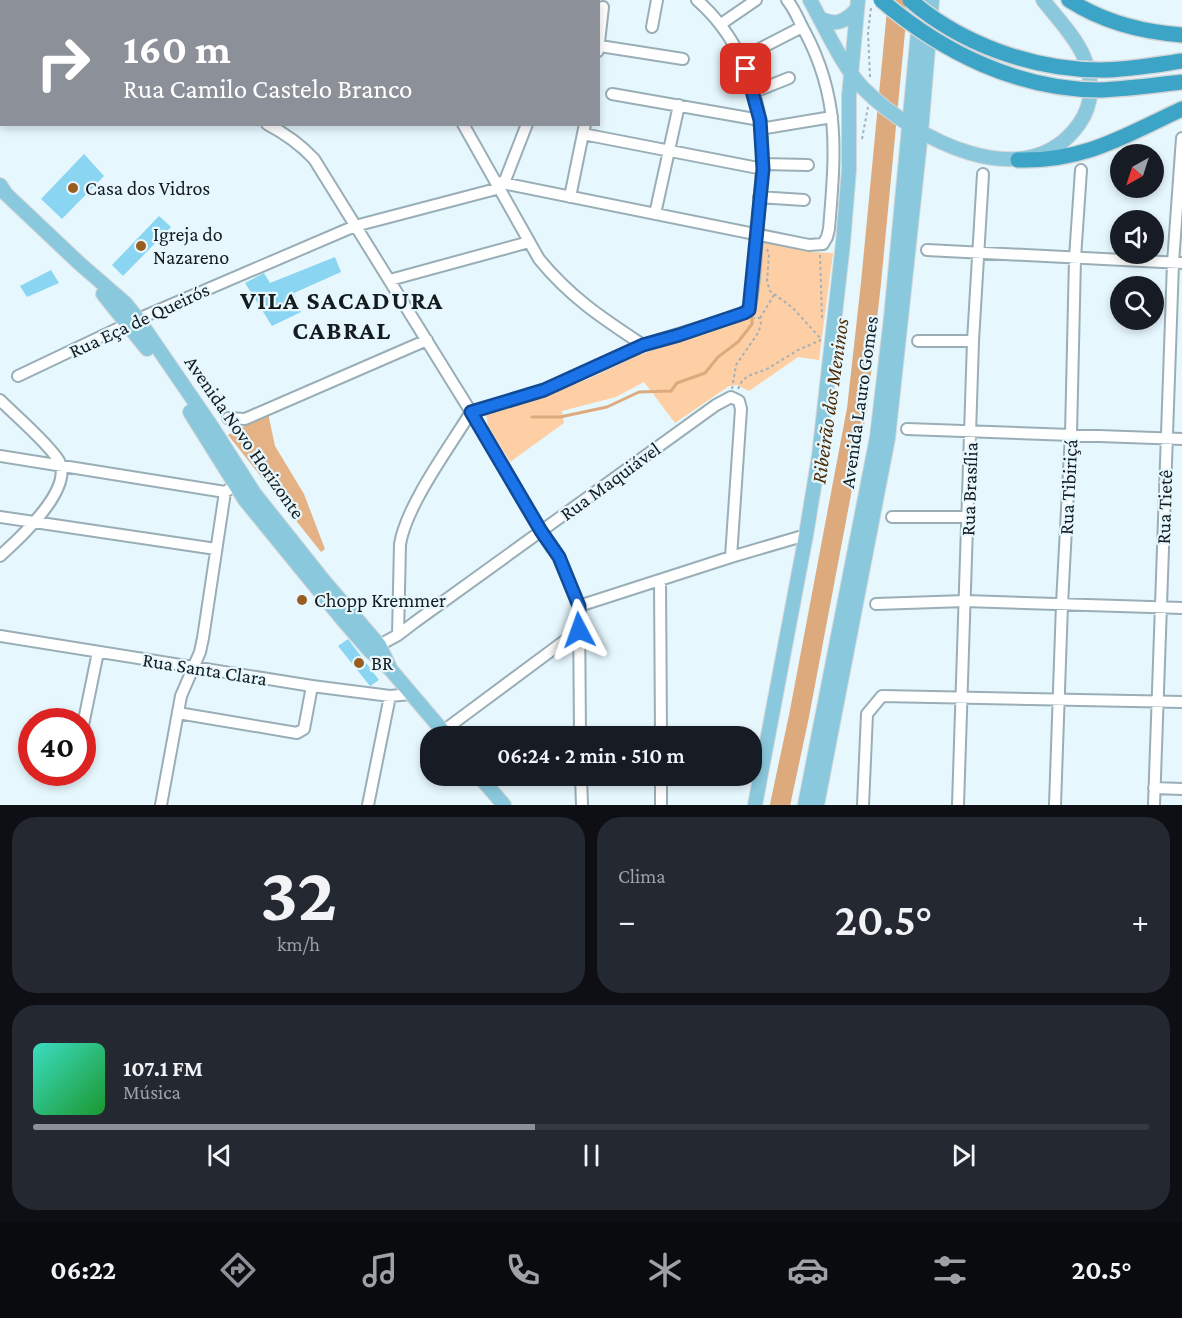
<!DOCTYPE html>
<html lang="pt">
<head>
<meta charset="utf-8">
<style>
	body { margin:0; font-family:"Crimson Pro",serif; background:#242831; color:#f1f3f6; height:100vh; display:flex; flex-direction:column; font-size:22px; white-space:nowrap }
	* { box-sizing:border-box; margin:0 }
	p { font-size:20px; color:#9ea1a6 }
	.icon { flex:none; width:33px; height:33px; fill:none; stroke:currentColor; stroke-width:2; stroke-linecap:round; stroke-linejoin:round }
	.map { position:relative; height:805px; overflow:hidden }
	.sheet { display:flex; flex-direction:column; gap:12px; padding:12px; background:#0d0f14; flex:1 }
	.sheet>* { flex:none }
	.hud { position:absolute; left:0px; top:0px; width:600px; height:126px; box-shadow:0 3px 9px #0003; background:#8c9099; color:#fff; overflow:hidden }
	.needle { width:39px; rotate:219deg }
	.controls { position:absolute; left:1110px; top:144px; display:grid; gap:12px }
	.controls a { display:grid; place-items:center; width:54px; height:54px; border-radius:50%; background:#171b24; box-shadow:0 3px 9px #0003; font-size:30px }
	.speed { position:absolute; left:18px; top:708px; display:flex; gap:12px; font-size:30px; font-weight:700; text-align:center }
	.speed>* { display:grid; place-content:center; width:78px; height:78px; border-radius:50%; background:#171b24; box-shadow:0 3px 9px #0003; line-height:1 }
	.speed .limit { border:9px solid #d22; background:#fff; color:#111 }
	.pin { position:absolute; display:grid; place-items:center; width:51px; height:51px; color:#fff; margin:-26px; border-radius:12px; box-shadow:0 3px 9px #0006 }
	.me { position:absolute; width:66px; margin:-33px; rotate:356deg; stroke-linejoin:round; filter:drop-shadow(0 0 4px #0008) }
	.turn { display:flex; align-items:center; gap:21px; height:126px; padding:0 24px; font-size:27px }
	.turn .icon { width:78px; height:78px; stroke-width:2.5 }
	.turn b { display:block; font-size:42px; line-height:51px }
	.big { font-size:45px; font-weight:600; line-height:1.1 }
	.sheet .widget { flex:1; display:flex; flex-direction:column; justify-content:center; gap:9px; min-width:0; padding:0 21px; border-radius:24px; background:#242831 }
	.sheet .dial { align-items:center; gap:0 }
	.dial b { font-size:78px; line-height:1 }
	.song { display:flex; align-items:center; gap:18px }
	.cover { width:72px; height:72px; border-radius:9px; background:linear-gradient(135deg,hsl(170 70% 55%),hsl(130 70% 35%)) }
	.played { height:6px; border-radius:3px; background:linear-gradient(90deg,#8c9099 45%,#363941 45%) }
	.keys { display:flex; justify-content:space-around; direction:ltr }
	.heat { display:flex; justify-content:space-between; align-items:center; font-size:33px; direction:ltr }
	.sheet .tiles { flex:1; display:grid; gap:12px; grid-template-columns:1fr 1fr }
	.widget:last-child { grid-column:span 2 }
	.trip { position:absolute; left:420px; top:726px; width:342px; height:60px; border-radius:24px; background:#171b24; box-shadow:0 3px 9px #0003; font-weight:600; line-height:60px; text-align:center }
	.menu { display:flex; height:96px; justify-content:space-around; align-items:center; background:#090b0e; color:#9ea1a6 }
	.menu .icon { width:42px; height:42px }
	.menu .on { color:#8c9099 }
	.menu b { font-size:27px; color:#f1f3f6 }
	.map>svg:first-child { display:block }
</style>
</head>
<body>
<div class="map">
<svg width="1182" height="805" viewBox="0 0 1182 805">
	<rect width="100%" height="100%" fill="#e6f7fe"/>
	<path fill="#fecea5" d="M767 241 812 252 833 253 819 360 798 357 749 391 737 385 729 386 675 423 644 382 616 397 562 411 564 423 510 462 488 426 486 414 490 411 522 404 588 379 639 355 744 319 755 308 762 245Z"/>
	<path fill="#e5b285" d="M268 413 275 446 304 494 325 549 321 552 228 435Z"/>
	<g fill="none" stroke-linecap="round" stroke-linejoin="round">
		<path stroke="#ddaa7e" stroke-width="3" d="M532 417H560L607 407 639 392 671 391 677 383 705 373 718 357 738 342 752 324V311"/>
		<path stroke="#ddaa7e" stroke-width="20" d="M780 805 799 716 857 409 871 283 898 0"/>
	</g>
	<path fill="#8ad5f1" d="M84 154 104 176 62 219 41 199Z
		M159 216 171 227 123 276 112 265Z
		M335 257 341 272 294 293 301 312 272 326 245 283 264 273 270 283Z
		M51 270 59 283 27 297 20 286Z
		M348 639 379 680 370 686 338 646Z"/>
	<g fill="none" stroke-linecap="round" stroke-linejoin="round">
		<g stroke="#99aeb6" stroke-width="14">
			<path id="minor" d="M324 0 327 2
				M558 2V0
				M721 24 756 0
				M652 27 657 0
				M600 46 683 59
				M598 51 603 7
				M742 58 802 27
				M754 92 789 78
				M612 94 760 120
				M267 124C286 134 300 144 314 159L471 412 541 531 559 557 579 606 580 736
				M463 124 539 259C570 297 602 318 643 345
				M760 129 832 117
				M583 134 763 169
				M762 164 808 165
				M497 182 809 245 823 244 827 237 829 229C835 155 841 100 805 32 799 22 795 9 787 0
				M504 183 527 124
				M570 197 585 124
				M759 197 804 200
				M655 214 679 105
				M927 250 1182 263
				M390 280 529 242
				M918 341H973
				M18 376 138 319 355 226 500 188
				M0 400C15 415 49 444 59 461 74 489 19 539 0 556
				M228 418 245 419 427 340
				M907 429 1182 439
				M0 456 225 492
				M0 517 216 549
				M892 517H969
				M660 580 661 736
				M876 604 965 601 1182 608
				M579 606 731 557 806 535
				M398 635 400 544C407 504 449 448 471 412L544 390 643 345 740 315 750 308C755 280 756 250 758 221 759 204 761 187 762 170 766 107 745 42 697 0
				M0 636 312 686 390 696 411 694
				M372 649 398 635 415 622 716 405 731 397 739 401 741 409 731 557
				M178 713 297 733 304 729 312 686
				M82 730 98 652
				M443 731 579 630
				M581 776 582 805
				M661 776V805
				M1154 788 1182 789
				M161 805 181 696 200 652 203 638 225 492 237 484
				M368 805 390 696
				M863 805 867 714 882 696 1182 702
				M958 805 973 341 983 174
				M1055 805 1062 604 1071 434 1075 258 1081 170
				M1154 805 1173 263 1182 138"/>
		</g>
		<g stroke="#d5d6d7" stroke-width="16">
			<path id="major" d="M810 0C825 27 843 68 864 89 913 138 1026 199 1079 124 1094 103 1093 78 1083 55 1074 35 1056 17 1043 0
				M0 14 2 13
				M820 18C835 27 846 21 857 9
				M0 185 6 194 79 263 125 303 138 319 212 427 254 493 324 581 379 645 391 670
				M103 294 147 349
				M190 412 245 500 343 620 369 650 391 670 447 736
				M479 776 504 805
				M755 805 806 535 819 456 843 243 849 169V96L858 0
				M805 805 877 437 891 318 921 0
				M817 805 888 438 921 132 932 0"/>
		</g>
		<g stroke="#d5d6d7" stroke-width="18">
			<path id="highway" d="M1069 0C1103 22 1142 32 1182 35
				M16 2V0
				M0 53 2 49
				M1018 160C1084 162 1124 136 1182 109"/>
		</g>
		<path stroke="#a4b2b7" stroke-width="2" stroke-dasharray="3 3" stroke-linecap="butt" d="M870 77 868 32 871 8
			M862 139 868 107
			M767 249 769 254 767 281 770 291 793 308 821 339
			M820 255 822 319
			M760 318 774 295
			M732 389 736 365 758 333 761 325 760 318H754
			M738 389 742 381 748 376 767 369 798 350 821 340"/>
		<use href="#minor" stroke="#fff" stroke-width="10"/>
		<use href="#major" stroke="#8ac8dd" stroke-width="14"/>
		<use href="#highway" stroke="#3ca4c6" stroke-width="15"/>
		<g stroke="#d5d6d7" stroke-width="18" stroke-linecap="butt">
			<path id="highway-bridge" d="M881 0C942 52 1018 90 1100 90 1128 89 1155 85 1182 82
				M910 0C961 44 1033 70 1100 70 1128 70 1155 65 1182 61"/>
		</g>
		<use href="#highway-bridge" stroke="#3ca4c6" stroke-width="15"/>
	</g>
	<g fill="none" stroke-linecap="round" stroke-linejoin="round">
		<g stroke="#114b97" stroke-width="15">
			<path id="route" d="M579 630V606L559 557 541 531 471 412 544 390 643 345 679 335 744 313 749 310 763 169 760 120 746 69"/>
		</g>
		<use href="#route" stroke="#1a73e8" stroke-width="10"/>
	</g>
	<g fill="#995e1f" stroke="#e6f7fe" stroke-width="2">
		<circle cx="73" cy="188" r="6"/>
		<circle cx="141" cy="246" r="6"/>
		<circle cx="302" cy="600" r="6"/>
		<circle cx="359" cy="663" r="6"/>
	</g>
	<g text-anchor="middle" stroke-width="4.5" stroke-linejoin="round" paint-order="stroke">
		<g font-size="20" fill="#141c1f" stroke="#e6f7fe" text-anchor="start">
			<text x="85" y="195">Casa dos Vidros</text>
			<text x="153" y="241">Igreja do<tspan x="153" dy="23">Nazareno</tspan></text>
			<text x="314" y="607">Chopp Kremmer</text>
			<text x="371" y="670">BR</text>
		</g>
		<g font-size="20" fill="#141c1f" stroke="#e6f7fe">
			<text transform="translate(139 320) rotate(-25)" y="7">Rua Eça de Queirós</text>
			<text transform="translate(859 402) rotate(-82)" y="7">Avenida Lauro Gomes</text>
			<text transform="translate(245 437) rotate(55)" y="7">Avenida Novo Horizonte</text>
			<text transform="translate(610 481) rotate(-36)" y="7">Rua Maquiável</text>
			<text transform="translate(1068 487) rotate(-87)" y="7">Rua Tibiriçá</text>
			<text transform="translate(969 489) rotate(-88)" y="7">Rua Brasília</text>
			<text transform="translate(1164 507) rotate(-88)" y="7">Rua Tietê</text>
			<text transform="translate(205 669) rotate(9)" y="7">Rua Santa Clara</text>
		</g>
		<g font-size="21" font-style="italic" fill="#4c2b06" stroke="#e6f7fe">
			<text transform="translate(830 401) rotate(-82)" y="7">Ribeirão dos Meninos</text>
		</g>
		<g font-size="26" font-weight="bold" letter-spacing="1.5" fill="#141c1f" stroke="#e6f7fe">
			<text x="342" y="309">VILA SACADURA<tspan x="342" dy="30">CABRAL</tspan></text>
		</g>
	</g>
</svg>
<div class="controls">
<a><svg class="needle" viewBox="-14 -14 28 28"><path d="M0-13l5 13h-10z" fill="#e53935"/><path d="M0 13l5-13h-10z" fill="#9ea1a6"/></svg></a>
<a><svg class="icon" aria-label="sound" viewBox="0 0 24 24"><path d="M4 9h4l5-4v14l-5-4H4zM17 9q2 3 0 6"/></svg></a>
<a><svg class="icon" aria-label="search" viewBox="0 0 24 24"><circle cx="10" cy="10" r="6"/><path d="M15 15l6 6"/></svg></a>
</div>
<div class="speed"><div class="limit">40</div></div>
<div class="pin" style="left:746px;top:69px;background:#d93025"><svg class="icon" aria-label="arrive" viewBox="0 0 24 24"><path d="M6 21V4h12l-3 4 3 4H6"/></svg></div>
<svg class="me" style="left:579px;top:630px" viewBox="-20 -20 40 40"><path d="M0-17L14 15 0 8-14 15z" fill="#1a73e8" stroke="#fff" stroke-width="4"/></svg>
<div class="trip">06:24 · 2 min · 510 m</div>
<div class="hud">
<div class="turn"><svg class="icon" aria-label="right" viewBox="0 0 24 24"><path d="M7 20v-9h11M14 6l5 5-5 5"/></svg><div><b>160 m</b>Rua Camilo Castelo Branco</div></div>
</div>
</div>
<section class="sheet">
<div class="tiles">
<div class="widget dial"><b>32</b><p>km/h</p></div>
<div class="widget"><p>Clima</p>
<div class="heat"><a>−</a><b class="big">20.5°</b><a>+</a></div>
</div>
<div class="widget">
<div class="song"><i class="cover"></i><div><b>107.1 FM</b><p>Música</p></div></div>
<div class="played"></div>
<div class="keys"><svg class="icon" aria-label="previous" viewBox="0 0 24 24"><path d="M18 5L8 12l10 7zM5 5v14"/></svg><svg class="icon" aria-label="pause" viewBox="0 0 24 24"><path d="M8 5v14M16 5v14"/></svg><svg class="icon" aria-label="next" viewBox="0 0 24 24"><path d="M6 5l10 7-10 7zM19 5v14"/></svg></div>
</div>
</div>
</section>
<nav class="menu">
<b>06:22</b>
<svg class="icon on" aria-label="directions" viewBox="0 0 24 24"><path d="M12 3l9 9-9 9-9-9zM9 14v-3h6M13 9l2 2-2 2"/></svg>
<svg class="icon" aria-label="music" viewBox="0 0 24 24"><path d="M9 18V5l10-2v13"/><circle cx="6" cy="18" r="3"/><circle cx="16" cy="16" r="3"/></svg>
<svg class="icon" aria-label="phone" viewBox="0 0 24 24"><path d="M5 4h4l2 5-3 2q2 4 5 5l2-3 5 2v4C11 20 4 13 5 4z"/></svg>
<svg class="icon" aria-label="climate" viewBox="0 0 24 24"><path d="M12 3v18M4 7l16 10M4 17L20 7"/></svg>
<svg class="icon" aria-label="car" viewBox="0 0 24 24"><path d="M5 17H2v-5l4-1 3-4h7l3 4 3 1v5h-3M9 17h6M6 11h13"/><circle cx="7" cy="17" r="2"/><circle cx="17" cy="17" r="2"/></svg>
<svg class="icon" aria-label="filters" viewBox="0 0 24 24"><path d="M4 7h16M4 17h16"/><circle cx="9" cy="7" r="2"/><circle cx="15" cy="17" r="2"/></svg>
<b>20.5°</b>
</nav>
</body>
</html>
